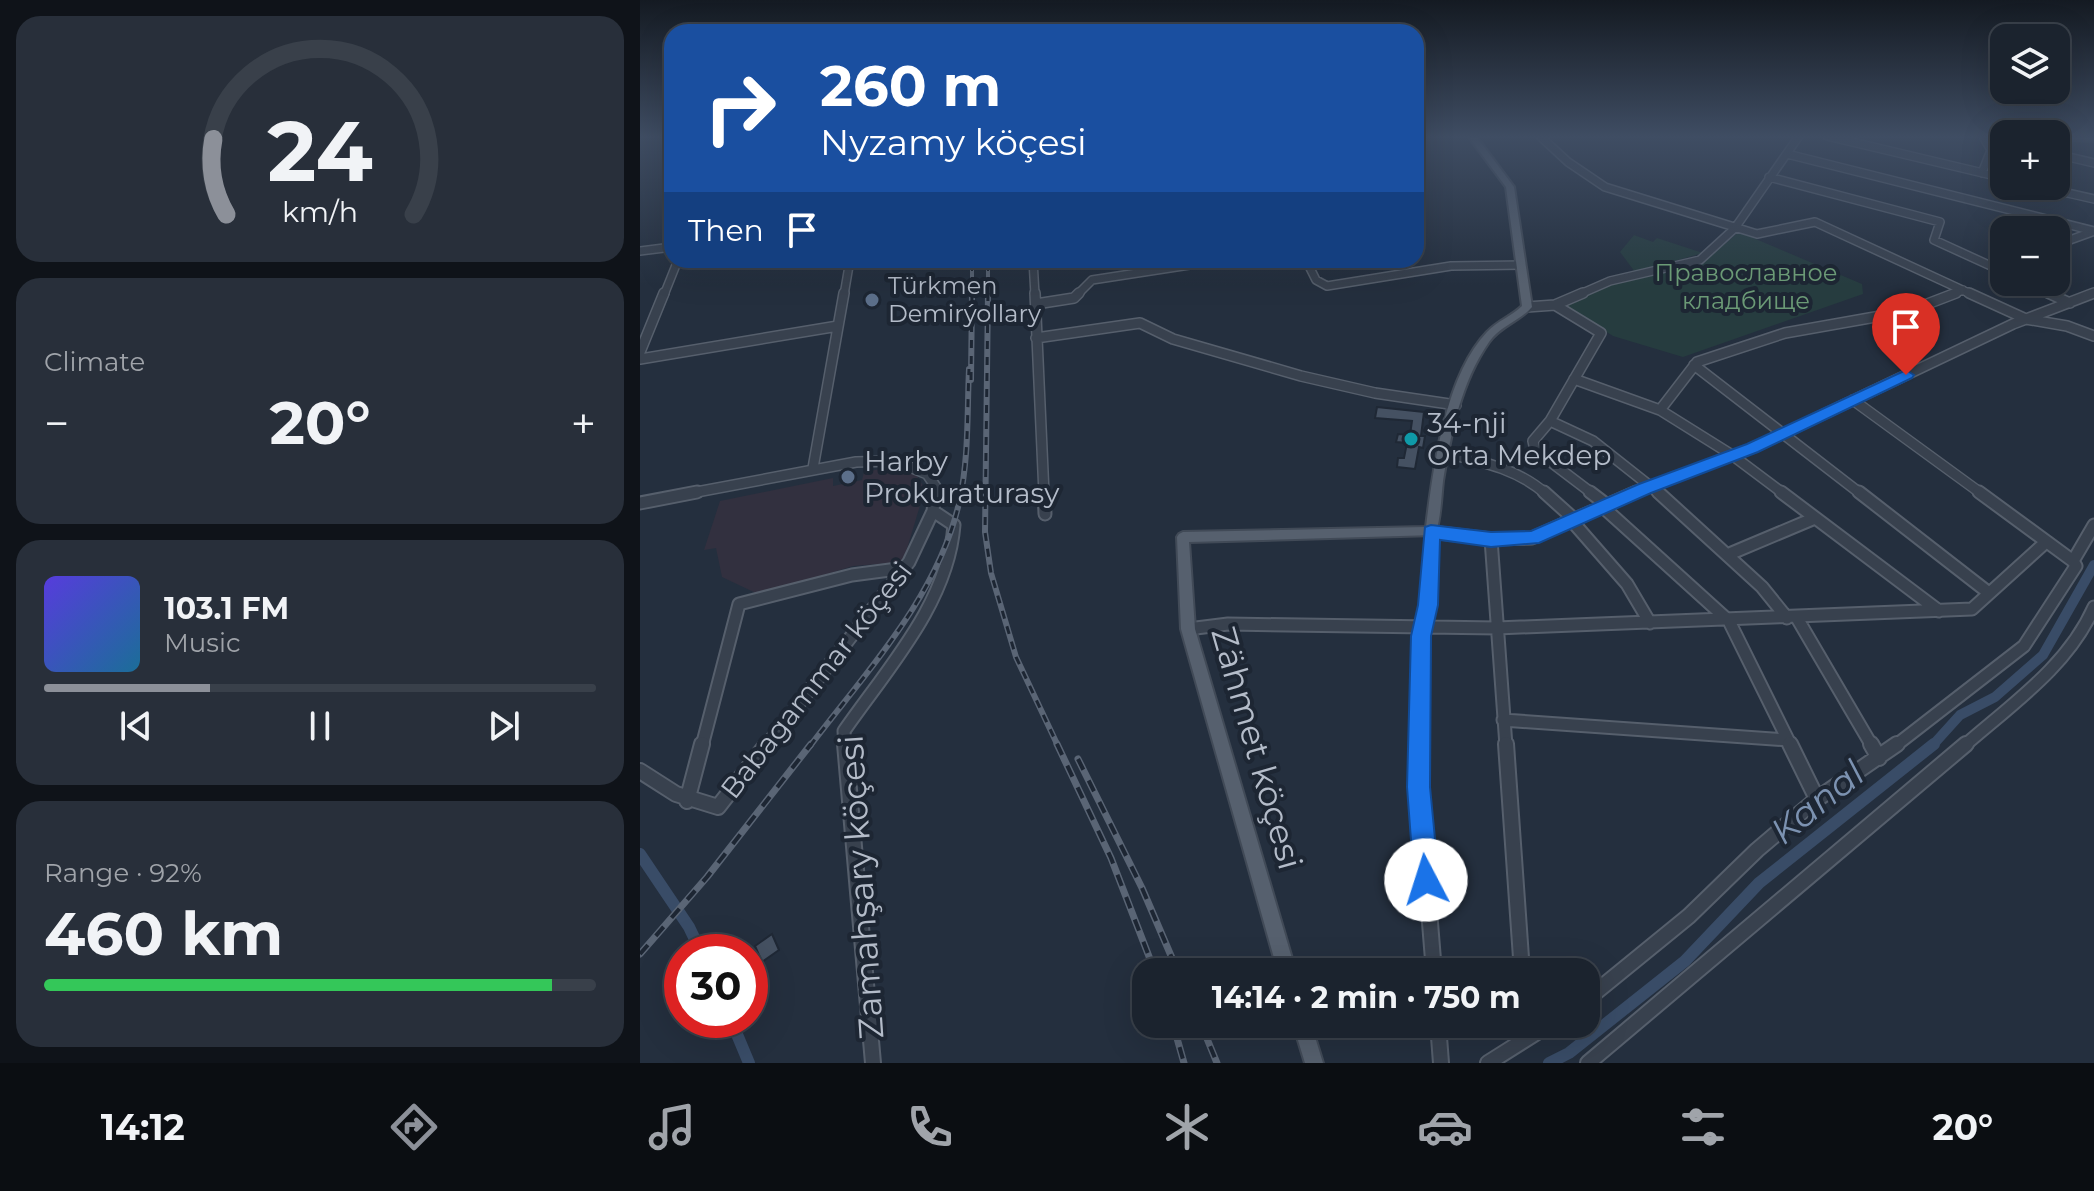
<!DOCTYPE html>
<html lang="en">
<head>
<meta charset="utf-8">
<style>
	body { margin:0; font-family:Montserrat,sans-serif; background:#282f3a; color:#f1f3f6; height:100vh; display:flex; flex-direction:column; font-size:30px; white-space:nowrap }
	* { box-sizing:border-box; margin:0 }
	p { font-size:26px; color:#a0a4aa }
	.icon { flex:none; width:44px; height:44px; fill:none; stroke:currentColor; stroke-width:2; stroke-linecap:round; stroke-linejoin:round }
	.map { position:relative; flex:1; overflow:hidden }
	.drawer { display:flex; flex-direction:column; gap:16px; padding:16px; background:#0f1319; width:640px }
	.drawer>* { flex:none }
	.banner { position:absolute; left:24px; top:24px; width:760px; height:244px; border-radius:24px; box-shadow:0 8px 32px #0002,0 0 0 2px #39404a; background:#1a4fa0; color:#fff; overflow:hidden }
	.fabs { position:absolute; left:1350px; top:24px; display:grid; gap:16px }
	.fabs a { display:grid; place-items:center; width:80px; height:80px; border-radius:16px; background:#1b232e; box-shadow:0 8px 32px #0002,0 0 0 2px #39404a; font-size:40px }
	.speed { position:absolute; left:24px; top:934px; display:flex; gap:16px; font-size:40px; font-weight:700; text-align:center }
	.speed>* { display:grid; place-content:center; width:104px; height:104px; border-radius:50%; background:#1b232e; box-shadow:0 8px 32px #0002,0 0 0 2px #39404a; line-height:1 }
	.speed .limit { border:12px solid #d22; background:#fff; color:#111 }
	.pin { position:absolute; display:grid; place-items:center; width:68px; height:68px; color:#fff; margin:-82px -34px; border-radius:50% 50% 50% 0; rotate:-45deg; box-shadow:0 0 8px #0007 }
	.pin .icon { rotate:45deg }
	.me { position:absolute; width:88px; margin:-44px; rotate:355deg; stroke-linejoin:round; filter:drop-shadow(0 0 6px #0008) }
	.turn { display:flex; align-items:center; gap:28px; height:168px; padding:0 24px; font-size:36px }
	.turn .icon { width:104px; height:104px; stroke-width:2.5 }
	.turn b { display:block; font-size:56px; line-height:68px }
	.then { display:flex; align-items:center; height:76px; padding:0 24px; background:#0003; gap:16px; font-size:30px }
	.big { font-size:60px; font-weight:700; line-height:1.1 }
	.drawer .widget { flex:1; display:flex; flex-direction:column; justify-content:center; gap:12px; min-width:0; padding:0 28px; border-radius:24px; background:#282f3a }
	.drawer .dial { align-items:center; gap:0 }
	.dial svg { height:208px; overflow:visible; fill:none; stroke:#39404a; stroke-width:7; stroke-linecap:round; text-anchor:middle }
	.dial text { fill:#f1f3f6; stroke:none }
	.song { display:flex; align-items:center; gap:24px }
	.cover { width:96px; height:96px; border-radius:12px; background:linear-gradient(135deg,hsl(250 70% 55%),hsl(200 70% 35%)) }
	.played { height:8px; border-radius:4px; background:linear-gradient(90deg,#8c9099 30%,#39404a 30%) }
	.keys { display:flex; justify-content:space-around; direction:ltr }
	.heat { display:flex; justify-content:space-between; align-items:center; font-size:44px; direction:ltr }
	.charge { height:12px; border-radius:6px; background:linear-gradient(90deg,#34c759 92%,#39404a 0) }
	.trip { position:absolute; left:492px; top:958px; width:468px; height:80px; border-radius:24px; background:#1b232e; box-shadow:0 8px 32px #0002,0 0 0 2px #39404a; font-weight:700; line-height:80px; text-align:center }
	.tabs { display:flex; height:128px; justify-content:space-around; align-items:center; background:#0b0e12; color:#a0a4aa }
	.tabs .icon { width:56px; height:56px }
	.tabs .selected { color:#8c9099 }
	.tabs b { font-size:36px; color:#f1f3f6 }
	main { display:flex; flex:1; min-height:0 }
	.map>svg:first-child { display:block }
</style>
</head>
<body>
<main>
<section class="drawer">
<div class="widget dial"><svg viewBox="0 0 100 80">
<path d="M14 69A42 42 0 1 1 86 69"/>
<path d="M14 69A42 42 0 0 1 9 40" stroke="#8c9099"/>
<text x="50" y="56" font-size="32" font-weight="700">24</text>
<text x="50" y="72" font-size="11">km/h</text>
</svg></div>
<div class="widget"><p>Climate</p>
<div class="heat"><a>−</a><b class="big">20°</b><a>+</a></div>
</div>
<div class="widget">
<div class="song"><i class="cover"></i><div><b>103.1 FM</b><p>Music</p></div></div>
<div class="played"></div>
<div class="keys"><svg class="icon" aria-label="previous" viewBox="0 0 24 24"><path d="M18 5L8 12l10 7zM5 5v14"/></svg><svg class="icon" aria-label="pause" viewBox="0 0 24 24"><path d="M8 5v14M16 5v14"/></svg><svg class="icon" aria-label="next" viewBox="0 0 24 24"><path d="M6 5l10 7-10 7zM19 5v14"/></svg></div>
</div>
<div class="widget"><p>Range · 92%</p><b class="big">460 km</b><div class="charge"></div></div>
</section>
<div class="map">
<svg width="1454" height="1063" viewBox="0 0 1454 1063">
	<rect width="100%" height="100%" fill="#242f3e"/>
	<path fill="#32303f" d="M246 468 275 473 285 489 263 562 213 566 120 595 82 577 76 548 64 550 80 501 193 478V486L222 480 224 472Z"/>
	<path fill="#263c3f" d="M1099 232 1222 284 1223 294 1043 357 973 336 926 306 974 282 1039 266 1059 265Z
		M994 235 1013 242 1017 238 1063 253 995 272 980 252Z"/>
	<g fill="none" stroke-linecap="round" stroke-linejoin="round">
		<path stroke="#394c67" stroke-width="10" d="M1292 746 1320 715 1355 697 1403 655 1454 565"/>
		<path stroke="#394c67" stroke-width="12" d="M0 854 49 927 61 952
			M91 1020 109 1063
			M909 1063 929 1053 1045 961 1119 883 1294 744"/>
	</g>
	<path fill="#455162" stroke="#1f2835" stroke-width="2" d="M737 407 784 412 781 436H785L783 448 779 447 775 469 757 467 758 458H764L767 443 756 442 758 434 770 435 772 421 735 418Z
		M132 934 139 950 122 962 115 946Z"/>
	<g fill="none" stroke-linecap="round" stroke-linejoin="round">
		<g stroke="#565f6c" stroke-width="10">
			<path id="minor-far3" d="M900 136 928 162 965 187 1117 234 1175 222 1333 295
				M1187 136 1364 178
				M1346 142 1364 144
				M1147 154 1454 231
				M1416 154 1454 163
				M1342 173 1351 150 1343 136
				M1129 177 1300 222 1294 240 1364 272
				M1416 181 1421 155
				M1397 186 1454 199
				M1416 245 1452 232
				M0 251 32 247
				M393 260 395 295
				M666 260 676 280 687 286 811 266 882 265
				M1385 282 1413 295
				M24 295 38 260
				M204 295 210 260
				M437 295 452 280 582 260
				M938 295 970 281 1060 260 1095 228 1159 136
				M1311 295 1323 290
				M1449 295 1454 293"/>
		</g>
		<g stroke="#565f6c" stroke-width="12">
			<path id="minor-far2" d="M395 293 404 494
				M1329 293 1386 319 1427 326 1454 336
				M1408 293 1430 303
				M396 304 434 298 439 293
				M915 305 961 333 910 421 953 441 1020 494
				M887 307 915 305 943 293
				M396 338 500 323 533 339 661 376 735 393 816 405
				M0 352 24 293
				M0 359 198 326
				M1054 365 1221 494
				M934 379 1020 410 1092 455 1144 494
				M1213 400 1342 494
				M1020 410 1057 362 1145 333 1269 311 1316 293
				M910 421 893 441 895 450 953 494
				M802 452C839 461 877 468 906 494
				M173 468 204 293
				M46 494 216 462 255 461 287 474 296 487 295 494
				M991 494 1113 448 1373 324 1454 293"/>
		</g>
		<g stroke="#565f6c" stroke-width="15">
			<path id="minor-far1" d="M404 492 405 514
				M904 492 934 519
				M950 492 967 505
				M1018 492 1122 587 1147 618
				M1141 492 1299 611
				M1219 492 1349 593
				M1339 492 1433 561
				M0 503 57 492
				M963 507 1089 621 1151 746
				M932 521 987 584 1010 623
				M851 539 866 746
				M1087 555 1175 518
				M1157 618 1232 746
				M548 629 588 624 857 628 1332 609 1406 542
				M863 720 1148 740
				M62 746 99 604 212 575 265 568
				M126 746 269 562 293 511 295 492
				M205 746 204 731C247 669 308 603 314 525L293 511
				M780 746 781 636 788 605 791 532 851 539 892 538 996 492
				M1255 746 1384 646 1436 566 1433 561 1454 525
				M1324 746C1372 704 1428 666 1454 607"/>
		</g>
		<g stroke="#565f6c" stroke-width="18">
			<path id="minor" d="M205 744 233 1063
				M780 744 779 787 794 972
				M866 744 882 972
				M1150 744 1177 799
				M1231 744 1239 758
				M0 771 36 794 78 807 127 744
				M47 801 62 744
				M946 1000 1049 916 1117 850 1177 799 1257 744
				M798 1024 801 1063
				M848 1063 910 1024
				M948 1063 1326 744"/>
		</g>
		<g stroke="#414a57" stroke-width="4">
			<path id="major" d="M828 136H836L874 187 892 307C880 321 860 326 849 342 821 382 811 433 803 481 801 498 801 519 795 535L549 542 555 629 656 972H638L541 629 537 537 539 534 543 532 786 527C793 469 805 376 847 332 857 321 872 316 882 306L866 187Z
				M1416 136 1454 137V141L1416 139Z
				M653 1024H671L683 1063H665Z"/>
		</g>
		<use href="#minor-far3" stroke="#38414e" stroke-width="7"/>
		<use href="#minor-far2" stroke="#38414e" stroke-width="9"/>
		<use href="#minor-far1" stroke="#38414e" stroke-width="11"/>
		<use href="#minor" stroke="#38414e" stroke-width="14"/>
		<use href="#major" fill="#56606e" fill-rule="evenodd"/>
		<g stroke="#5a6575" stroke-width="4">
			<path id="rail-far2" d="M332 295V260
				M348 295V260"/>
		</g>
		<g stroke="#5a6575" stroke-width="6">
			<path id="rail-far1" d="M348 293 345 532 351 573 376 657 418 746
				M331 380 332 293
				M170 746C226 672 298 596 319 503 329 459 327 414 329 369"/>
		</g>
		<g stroke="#5a6575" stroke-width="7">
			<path id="rail" d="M417 744 471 858 515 972
				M438 759 502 888 538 972
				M0 954 67 877 171 744
				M533 1024 544 1063
				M561 1024 577 1063"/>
		</g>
		<use href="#rail-far2" stroke="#1d2633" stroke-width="2" stroke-dasharray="6" stroke-linecap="butt"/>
		<use href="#rail-far1" stroke="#1d2633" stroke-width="3" stroke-dasharray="8" stroke-linecap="butt"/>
		<use href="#rail" stroke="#1d2633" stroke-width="4" stroke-dasharray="12" stroke-linecap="butt"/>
	</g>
	<linearGradient id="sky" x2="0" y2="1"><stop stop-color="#141a22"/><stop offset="0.48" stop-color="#3f4d63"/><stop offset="1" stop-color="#3f4d63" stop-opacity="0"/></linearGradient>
	<rect width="1454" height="285" fill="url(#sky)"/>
	<path fill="#1a73e8" stroke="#114b97" stroke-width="2" d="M1266 370 1274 375 1272 378 1118 452 1011 493 899 543 851 547 800 540 798 605 791 636 790 787 799 880 795 888 786 892 778 888 774 880 767 787 771 636 778 605 785 527 791 525 851 532 891 531 999 484 1107 444Z"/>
	<g fill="#5c6f8a" stroke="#1d2633" stroke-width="3">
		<circle cx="232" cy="300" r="8"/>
		<circle cx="208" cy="477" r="8"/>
	</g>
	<circle fill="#0f9aa8" stroke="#1d2633" stroke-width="3" cx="771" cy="439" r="8"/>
	<g text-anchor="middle" stroke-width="8" stroke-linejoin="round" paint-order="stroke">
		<g font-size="24" fill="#6b9a76" stroke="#1d2633">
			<text x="1106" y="281">Православное<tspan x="1106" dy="28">кладбище</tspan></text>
		</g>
		<g font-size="24" fill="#b4bcc9" stroke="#1d2633" text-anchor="start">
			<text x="248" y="294">Türkmen<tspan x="248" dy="28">Demirýollary</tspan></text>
		</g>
		<g font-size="28" fill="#b4bcc9" stroke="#1d2633" text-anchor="start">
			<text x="787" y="433">34-nji<tspan x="787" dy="32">Orta Mekdep</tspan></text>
			<text x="224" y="471">Harby<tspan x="224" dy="32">Prokuraturasy</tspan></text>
		</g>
		<g font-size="28" fill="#b4bcc9" stroke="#1d2633">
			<text transform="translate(176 680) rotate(-52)" y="10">Babagammar köçesi</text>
		</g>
		<g font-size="34" fill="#b4bcc9" stroke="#1d2633">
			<text transform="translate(617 748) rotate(74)" y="12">Zähmet köçesi</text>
			<text transform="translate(221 887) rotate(-94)" y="12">Zamahşary köçesi</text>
		</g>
		<g font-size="36" font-style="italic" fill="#7c92b1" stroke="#1d2633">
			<text transform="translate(1177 802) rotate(-39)" y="13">Kanal</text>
		</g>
	</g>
</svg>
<div class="fabs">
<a><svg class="icon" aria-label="layers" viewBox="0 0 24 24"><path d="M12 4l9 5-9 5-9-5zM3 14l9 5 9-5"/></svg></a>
<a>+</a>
<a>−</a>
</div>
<div class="speed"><div class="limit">30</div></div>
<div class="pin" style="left:1266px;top:375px;background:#d93025"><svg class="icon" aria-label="arrive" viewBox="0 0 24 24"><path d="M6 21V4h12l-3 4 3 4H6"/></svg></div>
<svg class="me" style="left:786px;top:880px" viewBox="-20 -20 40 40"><circle r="19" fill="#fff"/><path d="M0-13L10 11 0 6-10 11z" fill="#1a73e8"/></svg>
<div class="trip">14:14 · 2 min · 750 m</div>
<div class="banner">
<div class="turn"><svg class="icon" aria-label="right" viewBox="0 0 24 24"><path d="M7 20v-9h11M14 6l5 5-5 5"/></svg><div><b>260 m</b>Nyzamy köçesi</div></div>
<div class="then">Then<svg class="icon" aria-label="arrive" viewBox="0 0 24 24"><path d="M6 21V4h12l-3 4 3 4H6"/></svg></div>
</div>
</div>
</main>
<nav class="tabs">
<b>14:12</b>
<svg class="icon selected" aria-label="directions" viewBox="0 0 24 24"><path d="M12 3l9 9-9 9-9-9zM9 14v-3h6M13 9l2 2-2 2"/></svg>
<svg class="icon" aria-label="music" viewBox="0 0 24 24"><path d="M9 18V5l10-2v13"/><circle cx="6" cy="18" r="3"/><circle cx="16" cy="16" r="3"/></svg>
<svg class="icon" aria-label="phone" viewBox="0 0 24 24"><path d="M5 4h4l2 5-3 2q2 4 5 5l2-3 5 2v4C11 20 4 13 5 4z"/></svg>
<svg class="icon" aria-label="climate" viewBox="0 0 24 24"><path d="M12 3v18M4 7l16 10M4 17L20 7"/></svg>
<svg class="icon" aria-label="car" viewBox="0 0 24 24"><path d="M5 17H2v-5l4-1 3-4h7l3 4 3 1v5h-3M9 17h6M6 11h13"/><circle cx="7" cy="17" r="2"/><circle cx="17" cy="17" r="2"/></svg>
<svg class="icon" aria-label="filters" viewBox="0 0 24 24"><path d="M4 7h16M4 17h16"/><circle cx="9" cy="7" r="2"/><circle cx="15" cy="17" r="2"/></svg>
<b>20°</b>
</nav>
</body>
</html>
